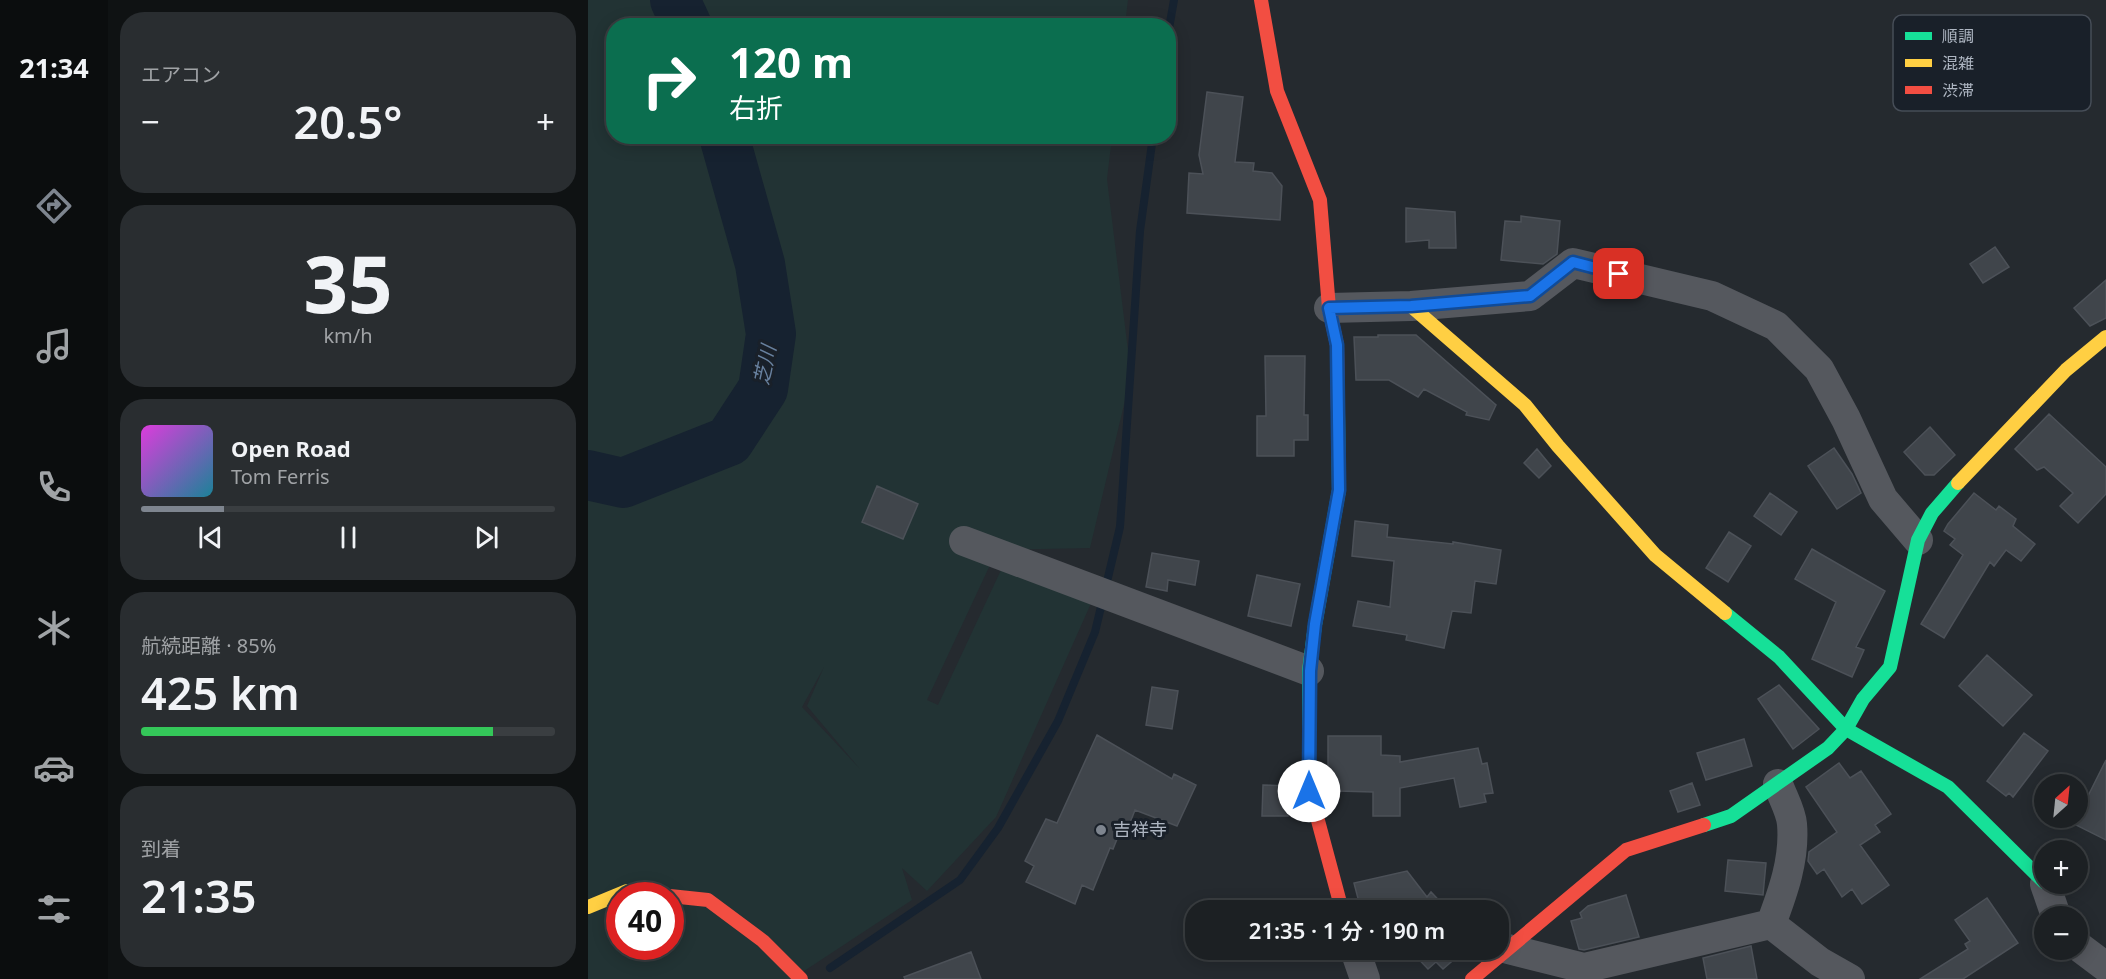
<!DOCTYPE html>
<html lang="ja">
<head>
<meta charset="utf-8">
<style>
	body { margin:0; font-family:"Noto Sans","Noto Sans JP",sans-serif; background:#292d30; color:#f1f3f6; height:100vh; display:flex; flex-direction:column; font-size:22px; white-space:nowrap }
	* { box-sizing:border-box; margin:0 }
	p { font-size:20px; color:#a0a3a6 }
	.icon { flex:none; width:33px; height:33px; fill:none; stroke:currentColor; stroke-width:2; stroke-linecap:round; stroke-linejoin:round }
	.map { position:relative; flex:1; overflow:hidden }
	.panel { display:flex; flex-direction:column; gap:12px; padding:12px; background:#0f1213; width:480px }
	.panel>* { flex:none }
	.banner { position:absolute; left:18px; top:18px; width:570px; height:126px; border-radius:24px; box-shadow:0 3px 15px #0003,0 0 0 2px #3a3e41; background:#0b6e4f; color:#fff; overflow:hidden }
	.needle { width:39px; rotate:27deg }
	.buttons { position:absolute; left:1446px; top:774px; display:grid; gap:12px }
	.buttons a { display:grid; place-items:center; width:54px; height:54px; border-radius:50%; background:#1c2023; box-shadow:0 3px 15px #0003,0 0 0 2px #3a3e41; font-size:30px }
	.speed { position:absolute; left:18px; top:882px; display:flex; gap:12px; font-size:30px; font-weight:700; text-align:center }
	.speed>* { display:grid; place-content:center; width:78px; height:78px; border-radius:50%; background:#1c2023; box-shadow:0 3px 15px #0003,0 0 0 2px #3a3e41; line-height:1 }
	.speed .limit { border:9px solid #d22; background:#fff; color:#111 }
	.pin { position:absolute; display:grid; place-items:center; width:51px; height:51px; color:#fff; margin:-26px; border-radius:12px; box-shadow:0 3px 9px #0006 }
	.me { position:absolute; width:66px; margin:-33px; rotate:0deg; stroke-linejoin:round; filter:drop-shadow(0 0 4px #0008) }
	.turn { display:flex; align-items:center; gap:21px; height:126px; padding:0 24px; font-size:27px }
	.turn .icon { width:78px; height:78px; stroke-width:2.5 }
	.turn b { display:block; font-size:42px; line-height:51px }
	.big { font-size:45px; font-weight:600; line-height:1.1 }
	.panel .tile { flex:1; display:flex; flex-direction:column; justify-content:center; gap:9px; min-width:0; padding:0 21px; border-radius:24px; background:#292d30 }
	.panel .dial { align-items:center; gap:0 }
	.dial b { font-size:78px; line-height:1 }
	.song { display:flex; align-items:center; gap:18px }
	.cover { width:72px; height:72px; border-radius:9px; background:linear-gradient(135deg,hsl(300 70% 55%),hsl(190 70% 35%)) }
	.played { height:6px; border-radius:3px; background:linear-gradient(90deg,#7e858f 20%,#3a3e41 20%) }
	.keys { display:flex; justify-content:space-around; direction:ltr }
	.heat { display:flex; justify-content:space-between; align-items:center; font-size:33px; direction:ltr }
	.charge { height:9px; border-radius:4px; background:linear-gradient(90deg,#34c759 85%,#3a3e41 0) }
	.trip { position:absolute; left:597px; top:900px; width:324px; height:60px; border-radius:24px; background:#1c2023; box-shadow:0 3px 15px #0003,0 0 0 2px #3a3e41; font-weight:600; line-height:60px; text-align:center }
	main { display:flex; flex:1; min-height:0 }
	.menu { display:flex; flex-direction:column; width:108px; justify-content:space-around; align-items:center; background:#0b0d0e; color:#a0a3a6 }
	.menu .icon { width:42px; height:42px }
	.menu .on { color:#7e858f }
	.menu b { font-size:27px; color:#f1f3f6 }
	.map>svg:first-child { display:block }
</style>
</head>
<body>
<main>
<nav class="menu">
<b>21:34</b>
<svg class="icon on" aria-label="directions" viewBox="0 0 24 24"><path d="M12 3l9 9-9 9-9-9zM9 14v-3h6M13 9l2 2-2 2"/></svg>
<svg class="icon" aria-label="music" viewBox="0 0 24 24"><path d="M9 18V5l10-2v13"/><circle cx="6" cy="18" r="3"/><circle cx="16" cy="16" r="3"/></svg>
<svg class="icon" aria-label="phone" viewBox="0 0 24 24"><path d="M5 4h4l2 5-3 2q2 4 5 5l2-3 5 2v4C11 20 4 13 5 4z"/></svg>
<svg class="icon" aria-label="climate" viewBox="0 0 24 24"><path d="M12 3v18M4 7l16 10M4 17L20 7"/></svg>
<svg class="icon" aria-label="car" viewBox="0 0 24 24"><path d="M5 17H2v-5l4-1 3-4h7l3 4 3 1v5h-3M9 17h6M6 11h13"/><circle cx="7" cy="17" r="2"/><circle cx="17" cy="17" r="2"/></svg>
<svg class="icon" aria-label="filters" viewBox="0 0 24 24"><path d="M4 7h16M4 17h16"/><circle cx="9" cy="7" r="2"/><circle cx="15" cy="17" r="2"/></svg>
</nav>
<section class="panel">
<div class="tile"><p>エアコン</p>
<div class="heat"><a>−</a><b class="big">20.5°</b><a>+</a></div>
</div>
<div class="tile dial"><b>35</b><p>km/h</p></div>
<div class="tile">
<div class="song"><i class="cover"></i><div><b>Open Road</b><p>Tom Ferris</p></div></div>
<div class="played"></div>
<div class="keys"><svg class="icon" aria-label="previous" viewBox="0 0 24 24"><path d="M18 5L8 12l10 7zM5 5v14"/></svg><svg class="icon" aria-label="pause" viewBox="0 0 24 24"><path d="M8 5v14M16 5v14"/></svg><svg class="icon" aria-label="next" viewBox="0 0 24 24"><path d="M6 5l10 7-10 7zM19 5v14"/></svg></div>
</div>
<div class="tile"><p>航続距離 · 85%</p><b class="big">425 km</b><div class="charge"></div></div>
<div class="tile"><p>到着</p><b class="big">21:35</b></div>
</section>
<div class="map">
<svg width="1518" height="979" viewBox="0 0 1518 979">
	<rect width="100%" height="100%" fill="#252a2f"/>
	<path fill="#223334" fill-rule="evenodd" d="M0 0H540L537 25 26 26V136L524 137 519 179 543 375 502 548 409 550 339 700 350 705 413 570 504 601 408 817 339 891 314 868 324 900 204 979H0ZM236 667 219 706 272 769 214 707ZM32 896H82V946H32Z"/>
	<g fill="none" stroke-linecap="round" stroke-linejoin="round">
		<path stroke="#162230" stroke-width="8" d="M580 34 586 0
			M242 968 372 880 410 828 470 721 507 632 532 527 552 231 565 136"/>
		<path stroke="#162230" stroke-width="50" d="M87 0 99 26
			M0 475 35 483 141 441 175 389 183 334 172 264 136 136"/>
	</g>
	<path fill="#40454b" stroke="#4c5158" stroke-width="1.5" d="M619 92 655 97 647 162 666 163 665 171 684 173 694 186 692 220 599 213 601 173 615 174 611 155Z
		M818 208 867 212 868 248H841V240L818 242Z
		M933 216 972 221 969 254 955 264 913 260 917 221 933 222Z
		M1407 247 1421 267 1395 283 1382 264Z
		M1518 280V318L1502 326 1486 308Z
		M790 335H828L908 405 901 420 878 415 879 412 836 389 830 397 801 380H768L766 337H790Z
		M677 356H717L716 415H720V440H706V456H669V416H678Z
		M1461 414 1518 467V494L1490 523 1472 506 1485 493 1456 467 1449 470 1427 449Z
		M1342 427 1367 455 1346 475H1337L1316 452Z
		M1246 448 1264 474 1273 493 1249 509 1220 466Z
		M949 449 963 466 951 478 936 463Z
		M289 486 330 504 315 539 274 522Z
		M1182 493 1209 512 1193 535 1166 516Z
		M1386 493 1408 510 1411 506 1428 519 1425 526 1447 544 1433 561 1418 550 1406 566 1402 562 1356 638 1333 624 1375 555 1362 545 1367 539 1356 531 1360 524Z
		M767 521 800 525 799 537 865 544V542L913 550 908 584 887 581 883 613 864 611 856 648 818 640 819 635 765 626 770 601 802 607 806 561 764 556Z
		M1141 532 1163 546 1140 582 1118 568Z
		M1224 549 1297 591 1268 647 1276 650 1264 677 1224 659 1248 602 1207 579Z
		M564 553 611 561 607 585 580 580 579 591 558 587Z
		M669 575 712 584 703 626 660 616Z
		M1399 655 1444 695 1415 726 1371 686Z
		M1191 685 1231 729 1205 749 1170 699Z
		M564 687 590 691 584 729 558 725Z
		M1436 733 1460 751 1425 797 1421 793 1418 796 1399 781Z
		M509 735 584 779 586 774 608 785 589 826 547 810 540 828 535 824 525 849 522 848 505 890 494 885 487 904 438 882 446 866 437 861 458 819 469 823Z
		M740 736H793V755L812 756V762L890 748 894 764 899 763 905 793 896 794 898 802 872 807 866 778 812 788V816H785V792L750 791V783H740Z
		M1156 739 1164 766 1118 780 1109 753Z
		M1518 760V840L1486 824Z
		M1251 763 1262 778 1273 771 1303 814 1287 825 1292 832 1272 845 1301 885 1274 904 1264 889 1254 897 1236 869 1229 874 1220 861 1221 852 1249 832 1218 787Z
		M1104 783 1112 805 1090 812 1082 791Z
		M675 785 701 786 700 816H674Z
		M1140 860 1178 863 1175 895 1137 891Z
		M819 871 839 897 843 892 860 910H787L781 904 772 906 766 883Z
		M1038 895 1051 937 996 950 991 949 983 921 994 918 992 913 1000 906Z
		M1399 898 1430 943 1375 979H1332L1380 949 1377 944 1382 941 1367 920Z
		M1163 946 1169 979H1119L1115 958Z
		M822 950H877L855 969 848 962 840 969Z
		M383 952 393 979H317L316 977Z"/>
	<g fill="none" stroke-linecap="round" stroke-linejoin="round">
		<path stroke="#55585e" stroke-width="30" d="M741 308 823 306 942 296 985 263 1124 296 1188 326 1231 369 1258 419 1295 499 1330 540
			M376 541 721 671
			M1190 784C1194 796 1203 811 1204 824 1207 859 1195 892 1183 924L1232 962 1262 979
			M1457 884 1468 916
			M1490 946 1518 967
			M920 949 996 968 1183 924
			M767 950 777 979"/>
		<path stroke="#16e098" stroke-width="14" d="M1137 613 1191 657 1258 729 1360 787 1456 882
			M721 787V671L727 625 751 490 750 413
			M1116 825 1143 816 1240 748 1258 729 1275 699 1302 667 1330 540 1344 513 1370 483"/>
		<path stroke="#ffcf43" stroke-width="14" d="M823 306 937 405 970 446 1067 555 1137 613
			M1370 483 1478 370 1518 337
			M0 907 39 891 80 896"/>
		<path stroke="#f24e42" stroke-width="14" d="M673 0 689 91 732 200 741 308 749 345 750 413
			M721 787 754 910
			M82 896 120 900 175 941 213 979
			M884 979 1038 850 1116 825"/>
	</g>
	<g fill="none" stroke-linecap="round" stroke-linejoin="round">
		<g stroke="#114b97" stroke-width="15">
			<path id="route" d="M721 791 722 671 727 624 751 490 749 345 741 308 823 306 942 296 985 262 1031 274"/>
		</g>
		<use href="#route" stroke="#1a73e8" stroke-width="10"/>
	</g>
	<circle fill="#7e858f" stroke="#192029" stroke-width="2" cx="513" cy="830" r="6"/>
	<g text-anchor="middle" stroke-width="6" stroke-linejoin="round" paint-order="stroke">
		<g font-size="18" fill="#aeb6c2" stroke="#192029" text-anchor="start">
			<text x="525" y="836">吉祥寺</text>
		</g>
		<g font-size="20" font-style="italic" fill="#68819f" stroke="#192029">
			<text transform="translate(177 365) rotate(-78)" y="7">芝川</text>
		</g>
	</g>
	<rect x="1305" y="15" width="198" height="96" rx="9" fill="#192029" stroke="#464d57" stroke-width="1.5"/>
	<rect x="1317" y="32" width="27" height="8" fill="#16e098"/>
	<rect x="1317" y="59" width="27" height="8" fill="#ffcf43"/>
	<rect x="1317" y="86" width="27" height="8" fill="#f24e42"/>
	<g font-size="16" fill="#aeb6c2">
		<text x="1354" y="42">順調</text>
		<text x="1354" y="69">混雑</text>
		<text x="1354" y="96">渋滞</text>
	</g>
</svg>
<div class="buttons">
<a><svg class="needle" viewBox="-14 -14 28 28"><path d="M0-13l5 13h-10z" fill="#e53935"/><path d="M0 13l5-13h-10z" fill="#a0a3a6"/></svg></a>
<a>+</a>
<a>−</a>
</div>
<div class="speed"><div class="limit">40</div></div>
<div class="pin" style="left:1031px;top:274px;background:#d93025"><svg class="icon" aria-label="arrive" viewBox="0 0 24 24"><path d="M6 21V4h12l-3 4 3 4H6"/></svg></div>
<svg class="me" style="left:721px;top:791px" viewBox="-20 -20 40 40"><circle r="19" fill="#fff"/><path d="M0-13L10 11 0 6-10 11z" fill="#1a73e8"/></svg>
<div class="trip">21:35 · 1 分 · 190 m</div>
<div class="banner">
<div class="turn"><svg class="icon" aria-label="right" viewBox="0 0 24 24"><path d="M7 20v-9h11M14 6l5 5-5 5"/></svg><div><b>120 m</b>右折</div></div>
</div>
</div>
</main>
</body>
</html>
